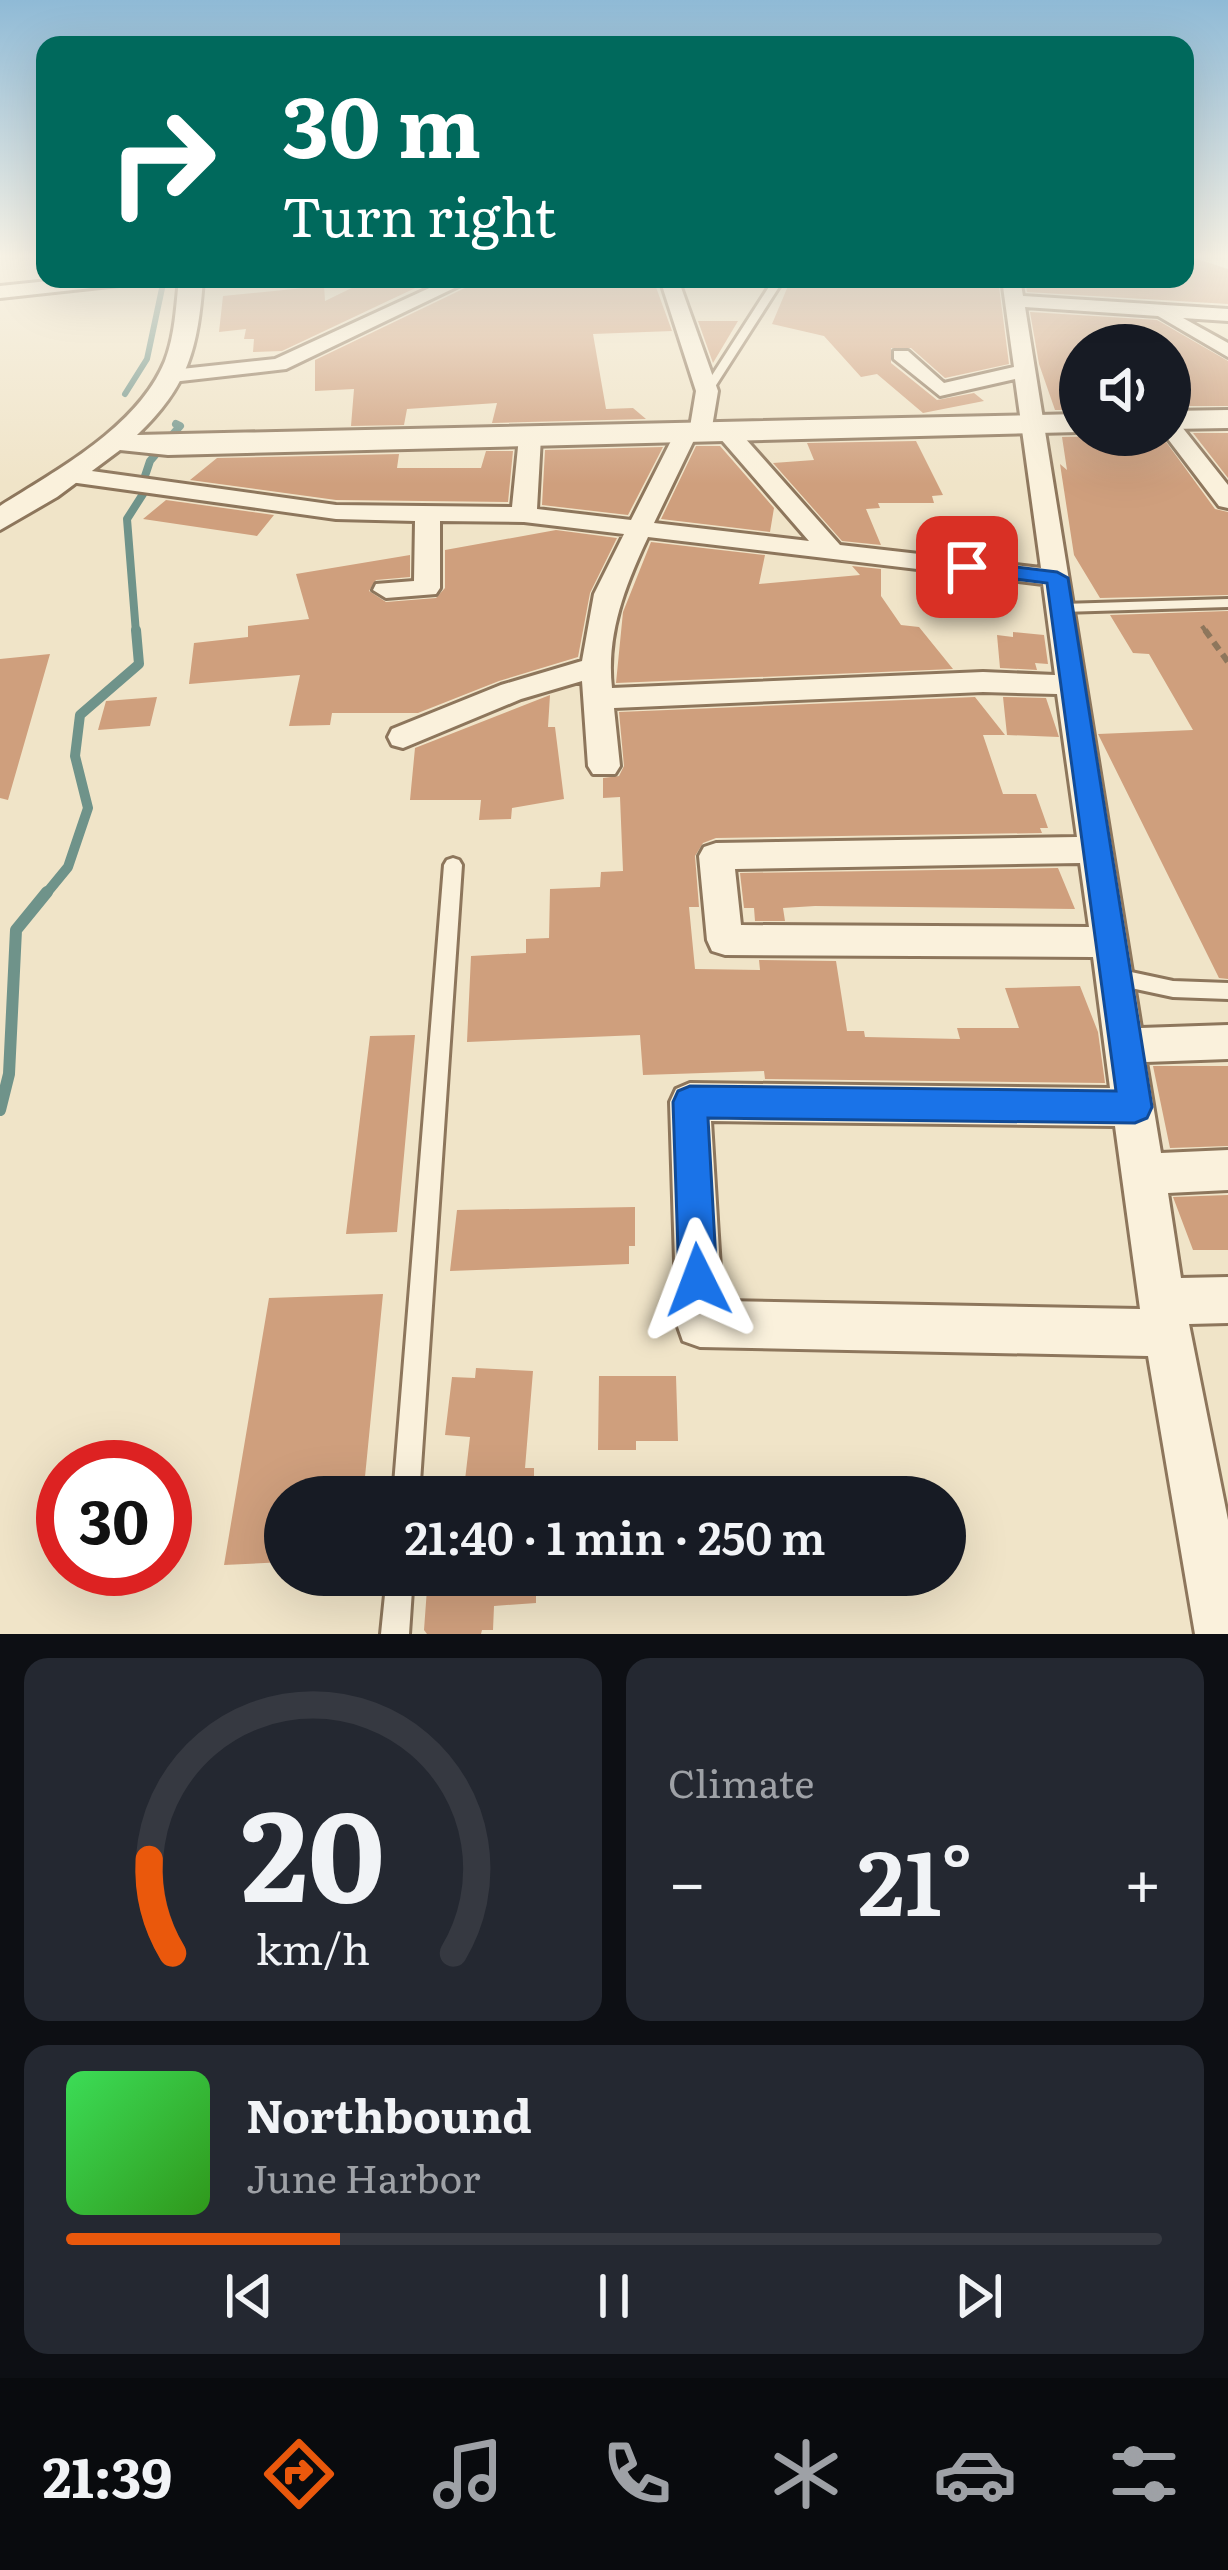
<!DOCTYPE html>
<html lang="en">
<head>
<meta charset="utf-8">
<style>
	body { margin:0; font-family:Literata,serif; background:#242831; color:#f1f3f6; height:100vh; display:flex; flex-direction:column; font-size:45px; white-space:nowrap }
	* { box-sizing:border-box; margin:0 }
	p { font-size:39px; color:#9ea1a6 }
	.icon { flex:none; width:66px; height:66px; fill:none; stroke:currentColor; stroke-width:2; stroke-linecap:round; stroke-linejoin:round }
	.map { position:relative; height:1634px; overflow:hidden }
	.side { display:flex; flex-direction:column; gap:24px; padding:24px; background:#0d0f14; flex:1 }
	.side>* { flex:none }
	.guide { position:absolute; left:36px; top:36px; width:1158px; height:252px; border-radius:24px; box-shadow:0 12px 48px #0002; background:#00695c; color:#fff; overflow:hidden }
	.fabs { position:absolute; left:1059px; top:324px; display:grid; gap:24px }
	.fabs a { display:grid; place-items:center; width:132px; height:132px; border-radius:50%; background:#171b24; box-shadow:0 12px 48px #0002; font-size:60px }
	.speed { position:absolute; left:36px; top:1440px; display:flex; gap:24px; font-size:60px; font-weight:700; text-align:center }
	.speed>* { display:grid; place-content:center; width:156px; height:156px; border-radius:50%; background:#171b24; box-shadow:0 12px 48px #0002; line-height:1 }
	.speed .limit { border:18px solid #d22; background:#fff; color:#111 }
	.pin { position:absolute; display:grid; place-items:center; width:102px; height:102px; color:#fff; margin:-51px; border-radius:24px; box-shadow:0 6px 18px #0006 }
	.me { position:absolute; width:132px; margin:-66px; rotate:357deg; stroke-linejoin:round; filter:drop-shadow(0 0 9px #0008) }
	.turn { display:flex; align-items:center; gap:42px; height:252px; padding:0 48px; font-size:54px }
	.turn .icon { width:156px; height:156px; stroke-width:2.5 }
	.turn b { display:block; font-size:84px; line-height:102px }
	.big { font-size:90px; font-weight:600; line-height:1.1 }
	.side .tile { flex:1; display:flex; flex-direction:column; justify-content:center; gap:18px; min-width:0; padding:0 42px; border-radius:24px; background:#242831 }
	.side .dial { align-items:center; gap:0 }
	.dial svg { height:312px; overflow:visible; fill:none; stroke:#363941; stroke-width:7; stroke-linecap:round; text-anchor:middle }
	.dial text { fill:#f1f3f6; stroke:none }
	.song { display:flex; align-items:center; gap:36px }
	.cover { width:144px; height:144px; border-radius:18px; background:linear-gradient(135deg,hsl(130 70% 55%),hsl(110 70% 35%)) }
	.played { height:12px; border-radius:6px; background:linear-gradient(90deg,#ea580c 25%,#363941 25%) }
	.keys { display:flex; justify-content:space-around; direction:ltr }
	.heat { display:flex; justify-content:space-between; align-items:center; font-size:66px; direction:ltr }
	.side .tiles { flex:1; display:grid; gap:24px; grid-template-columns:1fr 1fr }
	.tile:last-child { grid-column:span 2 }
	.trip { position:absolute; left:264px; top:1476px; width:702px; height:120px; border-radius:60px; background:#171b24; box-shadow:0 12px 48px #0002; font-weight:600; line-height:120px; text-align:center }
	.dock { display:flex; height:192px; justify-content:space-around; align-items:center; background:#090b0e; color:#9ea1a6 }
	.dock .icon { width:84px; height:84px }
	.dock .current { color:#ea580c }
	.dock b { font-size:54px; color:#f1f3f6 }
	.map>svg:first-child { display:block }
</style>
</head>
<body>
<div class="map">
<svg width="1228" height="1634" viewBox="0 0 1228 1634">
	<rect width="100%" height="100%" fill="#f0e4c8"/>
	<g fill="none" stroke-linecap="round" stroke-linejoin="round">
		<path stroke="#6f938a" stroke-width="6" d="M125 394 147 359 164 279"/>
		<path stroke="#6f938a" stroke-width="8" d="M145 476 150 461 180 426 176 424
			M136 633 127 519 143 494"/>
		<path stroke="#6f938a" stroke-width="10" d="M45 895 68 867 88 808 75 756 80 715 139 664 136 630"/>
		<path stroke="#6f938a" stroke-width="12" d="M0 1110 9 1074 16 930 47 892"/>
	</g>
	<path fill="#cf9f7d" d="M1185 255 1228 269V304L1027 292 1025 279H1185Z
		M605 279H653L672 331 593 334 606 409 633 408 646 419 492 423 497 403 407 409 404 425 351 426 354 389 315 391V360L465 288Z
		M791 279H998L1009 364 945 378 911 348H891V363L937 400 974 393 984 401 923 413 877 374 861 377 824 336 772 324Z
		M382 280 428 282 282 351 253 352 254 339H244L246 329 219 332 223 296 324 286 325 301 364 282 377 287Z
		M1030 312 1157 320 1228 361V406H1170V396L1190 391 1170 378V345L1116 342 1080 345V410H1055L1039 364Z
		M698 321H738L713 363Z
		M1193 433H1228V478Z
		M1161 435 1215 509 1228 512V595L1100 598 1074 555 1060 464 1067 470 1062 437Z
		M916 441 943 495 932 496 934 503H878L880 508 866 509 881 545 842 541 773 463 814 460 807 443Z
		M696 446H720L774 508 770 532 661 519Z
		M663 447 628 515 542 505 545 450Z
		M486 451H513L508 502 336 500 190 480 217 458 399 454 397 468H481Z
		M166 500 274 515 257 536 143 519Z
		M556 530 617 538 590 593 578 657 499 681 418 713H332L330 725 289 726 300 675 189 684 194 643 248 637V626L309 619 296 574 410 555V577L376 580 369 591 386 602 436 598 445 588V550Z
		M651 542 765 555 759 584 860 575 852 566 881 569V596L901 625 919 627 953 669 616 683 623 612Z
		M1228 611V979L1219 978 1098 734 1193 730 1149 654 1133 653 1110 615Z
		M1013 632 1044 635 1048 664 1035 663 1037 670 1000 668 997 635 1013 637Z
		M50 654 8 800 0 798V659Z
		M550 695 548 727H555L564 799 512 808 511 819 479 820 481 800H410L415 748Z
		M157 697 150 726 98 730 106 701Z
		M975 697 1005 735H983L1003 794H1036L1048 828H1040L1042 833 716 838 703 843 695 856 699 907H689L695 969 760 970 759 960 836 961 847 1031H864L865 1037 960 1039 957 1028H1019L1005 988 1080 986 1098 1032 1105 1083 765 1079 764 1071 643 1075 640 1035 467 1042 471 956 526 953V939L549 938 550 889 600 887 601 872 623 871 620 797 603 798V778L619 776 624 766 619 712Z
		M1003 697 1046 698 1059 737 1007 735Z
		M1058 868 1075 909 815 906 783 908 785 921H755L754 908H744L740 873Z
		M415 1035 397 1232 346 1234 370 1036Z
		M1153 1066H1228V1146L1170 1148Z
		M1228 1195V1250H1193L1173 1197Z
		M635 1207V1246H629V1264L450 1271 457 1210Z
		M383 1294 363 1497H285V1562L224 1565 269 1298Z
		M476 1368 533 1371 525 1468H534V1497H463L470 1437 445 1435 452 1377 475 1378Z
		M599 1376H676L678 1441H636V1450H598Z
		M428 1575H536V1603L494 1606 493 1630H482L481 1634H427L424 1630Z"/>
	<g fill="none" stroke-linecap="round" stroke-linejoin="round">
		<g stroke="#8d765c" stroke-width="6">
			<path id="service" d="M774 279H784L711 393H703L702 391Z
				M1228 599V607L1062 612 1055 608 1062 604Z
				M453 858 459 860 462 865 419 1497H393L444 865 447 860Z
				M1117 969 1173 981 1228 983V999L1173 997 1117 985 1110 983 1108 977 1110 971Z
				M387 1575H413L409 1634H381Z"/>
		</g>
		<g stroke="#8d765c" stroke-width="6">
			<path id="minor" d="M68 279H128L119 285 0 298V286Z
				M449 279H473L286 369 172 382 161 376 172 370 275 359Z
				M660 279H678L718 391 711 433 695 438 654 523 809 541 719 437 716 432 727 425 735 427 840 545 1041 568 1015 379 940 396 894 359V351H908L944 383 1014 367 1002 279H1020L1023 296 1228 309V321L1183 318 1228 343V357L1158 316 1025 307 1141 1028 1228 1025V1059L1146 1062 1161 1153 1228 1150V1190L1168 1193 1181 1278 1228 1277V1323L1189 1324 1228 1520V1634H1195L1148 1356 700 1347 683 1341 677 1324 670 1102 676 1089 690 1083 1110 1088 1093 957 725 955 712 951 707 940 699 856 704 847 716 843 1077 837 1057 694 983 692 614 708 620 766 615 774H593L588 766 582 681 521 699 403 748 392 745 388 737 392 729 501 685 582 661 594 594 624 534 524 522 440 521V588L436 594 386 598 373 590 376 584 414 581 415 521 336 519 70 482 58 475 70 468 336 505 512 507 519 437 530 430 541 437 537 509 631 520 675 433 690 427 696 391ZM648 537 1043 584 1055 675 983 672 612 688C606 634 625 586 648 537ZM1080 863 1089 927 741 925 735 869ZM711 1121 1115 1126 1140 1309 722 1301Z
				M1170 420 1178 422 1228 485V508L1219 506 1165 435H1170Z"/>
		</g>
		<g stroke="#8d765c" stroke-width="6">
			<path id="tertiary" d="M179 279H203C198 347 189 386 137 435L1080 414V432L168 455 120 450 57 497 0 530V506C57 470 138 427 165 361 175 335 176 306 179 279Z
				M1228 410V428L1170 429V411Z"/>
		</g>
		<path stroke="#8d765c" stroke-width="4.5" stroke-dasharray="8 4.5" stroke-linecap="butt" d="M1202 626 1207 633"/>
		<path stroke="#8d765c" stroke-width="6" stroke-dasharray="9 6" stroke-linecap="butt" d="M1205 630 1228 662"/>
		<use href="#service" fill="#faf1dc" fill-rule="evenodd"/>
		<use href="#minor" fill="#faf1dc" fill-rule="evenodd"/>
		<use href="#tertiary" fill="#faf1dc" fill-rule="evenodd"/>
	</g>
	<linearGradient id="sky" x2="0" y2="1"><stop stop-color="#8fbad6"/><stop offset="0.53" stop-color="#f8f3e6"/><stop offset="1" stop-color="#f8f3e6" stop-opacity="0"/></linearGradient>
	<rect width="1228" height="484" fill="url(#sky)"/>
	<path fill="#1a73e8" stroke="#114b97" stroke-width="3" d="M967 561 1057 572 1068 578 1152 1107 1147 1118 1135 1123 708 1118 717 1280 711 1293 698 1298 685 1293 679 1280 673 1102 678 1091 690 1086 1116 1091 1047 583 959 572 956 567Z"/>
</svg>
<div class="fabs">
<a><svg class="icon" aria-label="sound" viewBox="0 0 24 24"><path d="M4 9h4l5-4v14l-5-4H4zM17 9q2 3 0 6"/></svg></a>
</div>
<div class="speed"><div class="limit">30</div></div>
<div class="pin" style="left:967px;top:567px;background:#d93025"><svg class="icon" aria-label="arrive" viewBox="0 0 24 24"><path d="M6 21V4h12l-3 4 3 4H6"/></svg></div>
<svg class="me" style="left:698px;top:1280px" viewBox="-20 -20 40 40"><path d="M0-17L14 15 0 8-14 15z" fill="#1a73e8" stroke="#fff" stroke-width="4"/></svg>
<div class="trip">21:40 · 1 min · 250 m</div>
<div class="guide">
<div class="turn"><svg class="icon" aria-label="right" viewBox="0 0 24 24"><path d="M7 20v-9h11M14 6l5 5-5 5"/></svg><div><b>30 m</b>Turn right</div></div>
</div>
</div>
<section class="side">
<div class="tiles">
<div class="tile dial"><svg viewBox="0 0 100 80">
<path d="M14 69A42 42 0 1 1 86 69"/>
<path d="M14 69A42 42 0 0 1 8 45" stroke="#ea580c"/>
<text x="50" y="56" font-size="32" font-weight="700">20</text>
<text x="50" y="72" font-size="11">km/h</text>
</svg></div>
<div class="tile"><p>Climate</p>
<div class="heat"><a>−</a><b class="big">21°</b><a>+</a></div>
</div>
<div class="tile">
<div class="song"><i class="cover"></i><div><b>Northbound</b><p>June Harbor</p></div></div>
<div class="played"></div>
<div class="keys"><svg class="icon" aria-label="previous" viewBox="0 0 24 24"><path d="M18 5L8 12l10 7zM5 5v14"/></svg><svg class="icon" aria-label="pause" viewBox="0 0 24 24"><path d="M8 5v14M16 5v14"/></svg><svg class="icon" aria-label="next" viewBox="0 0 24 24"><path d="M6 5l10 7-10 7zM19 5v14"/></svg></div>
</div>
</div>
</section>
<nav class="dock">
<b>21:39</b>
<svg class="icon current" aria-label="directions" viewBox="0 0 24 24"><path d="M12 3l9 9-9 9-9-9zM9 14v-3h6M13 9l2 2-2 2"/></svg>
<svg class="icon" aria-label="music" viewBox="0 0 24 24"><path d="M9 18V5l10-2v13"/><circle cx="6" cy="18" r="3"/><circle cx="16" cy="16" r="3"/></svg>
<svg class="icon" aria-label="phone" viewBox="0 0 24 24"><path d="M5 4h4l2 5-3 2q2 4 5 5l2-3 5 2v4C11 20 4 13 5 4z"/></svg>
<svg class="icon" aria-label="climate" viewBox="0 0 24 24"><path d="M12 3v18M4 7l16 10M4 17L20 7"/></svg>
<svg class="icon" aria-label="car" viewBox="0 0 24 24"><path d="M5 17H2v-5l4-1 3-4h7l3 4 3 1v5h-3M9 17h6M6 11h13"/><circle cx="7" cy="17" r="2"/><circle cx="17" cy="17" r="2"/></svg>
<svg class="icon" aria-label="filters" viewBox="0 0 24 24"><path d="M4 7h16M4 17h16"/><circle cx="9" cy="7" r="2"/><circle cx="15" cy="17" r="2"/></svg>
</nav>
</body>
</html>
